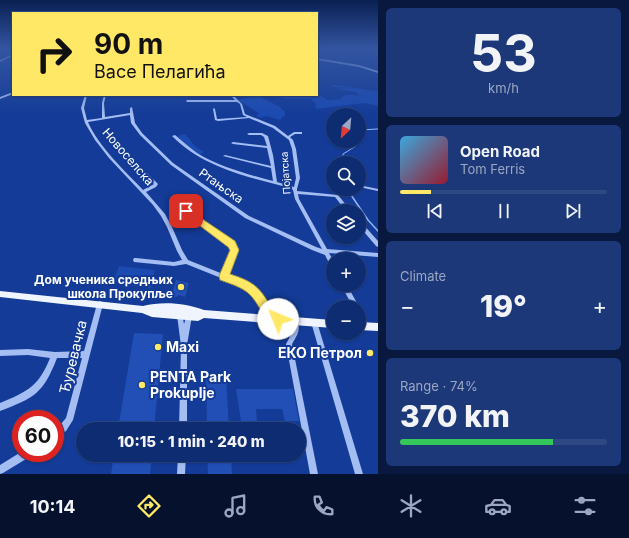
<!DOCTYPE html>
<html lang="en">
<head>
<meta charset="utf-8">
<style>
	body { margin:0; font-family:Inter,sans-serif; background:#1c3879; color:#f1f3f6; height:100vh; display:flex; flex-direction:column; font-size:15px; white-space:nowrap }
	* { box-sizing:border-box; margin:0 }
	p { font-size:13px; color:#9ba7c3 }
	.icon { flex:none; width:22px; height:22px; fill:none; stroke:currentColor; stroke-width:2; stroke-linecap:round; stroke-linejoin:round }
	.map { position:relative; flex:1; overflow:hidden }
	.sheet { display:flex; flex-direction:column; gap:8px; padding:8px; background:#08183e; width:251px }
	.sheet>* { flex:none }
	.banner { position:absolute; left:12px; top:12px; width:306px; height:84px; border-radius:0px; box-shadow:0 1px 3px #0004,0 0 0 1px #2e4884; background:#ffe866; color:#111; overflow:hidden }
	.needle { width:26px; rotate:206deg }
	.tools { position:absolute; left:326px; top:108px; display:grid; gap:8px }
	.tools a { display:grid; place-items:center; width:40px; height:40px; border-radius:50%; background:#0e2c71; box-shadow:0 1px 3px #0004,0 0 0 1px #2e4884; font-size:20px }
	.speed { position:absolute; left:12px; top:410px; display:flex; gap:8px; font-size:20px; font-weight:700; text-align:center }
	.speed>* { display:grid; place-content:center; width:52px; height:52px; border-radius:50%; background:#0e2c71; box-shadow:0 1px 3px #0004,0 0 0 1px #2e4884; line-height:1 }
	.speed .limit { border:6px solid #d22; background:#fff; color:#111 }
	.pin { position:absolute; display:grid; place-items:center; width:34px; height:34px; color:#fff; margin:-17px; border-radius:8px; box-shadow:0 2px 6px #0006 }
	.me { position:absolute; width:44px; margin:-22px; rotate:315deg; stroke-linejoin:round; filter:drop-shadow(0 0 3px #0008) }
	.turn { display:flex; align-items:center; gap:14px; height:84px; padding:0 16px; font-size:18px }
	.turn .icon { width:52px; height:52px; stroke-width:2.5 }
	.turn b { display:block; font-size:28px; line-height:34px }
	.big { font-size:30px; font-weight:800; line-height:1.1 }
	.sheet .widget { flex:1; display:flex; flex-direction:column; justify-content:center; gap:6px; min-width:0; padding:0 14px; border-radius:6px; background:#1c3879 }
	.sheet .dial { align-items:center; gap:0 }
	.dial b { font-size:52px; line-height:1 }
	.song { display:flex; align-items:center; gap:12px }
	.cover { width:48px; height:48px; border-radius:6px; background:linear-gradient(135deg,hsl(200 70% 55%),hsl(350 70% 35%)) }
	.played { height:4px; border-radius:2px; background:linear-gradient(90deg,#ffe866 15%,#2e4884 15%) }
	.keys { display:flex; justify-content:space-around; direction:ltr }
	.heat { display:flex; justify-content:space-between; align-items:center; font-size:22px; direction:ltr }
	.charge { height:6px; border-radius:3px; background:linear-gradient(90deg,#34c759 74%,#2e4884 0) }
	.trip { position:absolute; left:76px; top:422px; width:230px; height:40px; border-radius:20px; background:#0e2c71; box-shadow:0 1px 3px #0004,0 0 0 1px #2e4884; font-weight:800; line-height:40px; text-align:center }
	.tab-bar { display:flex; height:64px; justify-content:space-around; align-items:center; background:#06122d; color:#9ba7c3 }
	.tab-bar .icon { width:28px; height:28px }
	.tab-bar .current { color:#ffe866 }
	.tab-bar b { font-size:18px; color:#f1f3f6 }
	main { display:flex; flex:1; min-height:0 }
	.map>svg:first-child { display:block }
</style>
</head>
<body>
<main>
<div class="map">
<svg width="378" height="474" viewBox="0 0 378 474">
	<rect width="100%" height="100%" fill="#133b97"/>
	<path fill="#1b4ab1" d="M333 85C349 86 363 90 378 91V106L364 103 317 109 314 106 317 105 311 99H284L275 95 317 94 328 100 340 99C345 93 352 96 359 95L356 92 334 89 351 88 332 87Z
		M257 95 280 107 285 112V115L280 120 266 116 261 118 256 116 259 113 238 100Z
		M185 134 195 146 204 152 199 155 189 149 177 136Z
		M119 266 155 270 151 288 112 284Z"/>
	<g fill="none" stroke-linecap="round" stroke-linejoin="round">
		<path stroke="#96b6f6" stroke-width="1" d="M359 130 378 129
			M342 163 343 154 356 146 359 141"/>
		<path stroke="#96b6f6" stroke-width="1.5" d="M347 189 368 220 378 231"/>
	</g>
	<path fill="#214fb6" d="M176 280 189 283 185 297 179 295 174 298 169 294 173 290Z
		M134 333 163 334 154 429H118Z
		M206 373 226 374 229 429H207Z
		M236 389H293L299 421H285L282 409H256L257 422H241Z
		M114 455H152L150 474H111Z
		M207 455H231L232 474H208Z"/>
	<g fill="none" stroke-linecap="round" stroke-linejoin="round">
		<path fill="#a4bdf3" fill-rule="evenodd" d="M13 54V56L0 62V60Z
			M317 58 359 65 378 71V73L359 67 317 60Z
			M13 92V94L0 99V97Z
			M85 95H87L84 108 87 120 102 118V103L104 95H106L104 103 105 117 130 113V108L132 107 135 123 142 133 173 163 249 216 316 247 322 249 295 199 293 190 290 188C248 177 204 168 172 136L175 135C182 141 189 147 197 153 220 167 247 174 273 181L271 168 223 156 225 155 271 166 267 148 233 144 231 143 233 142 267 146 264 137 261 135H249L247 134 249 133H262L268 136 273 155 277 182 294 187 296 178 292 149 289 140 273 128 249 118 218 121 215 120 213 109 214 108 215 109 217 119H218L247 117 243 115 240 104 237 102H187L186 101 187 100H235L230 95H233L242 104 245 114 275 126 288 136 294 132H302V134H295L290 137 293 140 296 149 300 178 297 189V191L338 195 351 211H346L335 197 298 194 299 199 327 249 378 253V257L329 253 333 260V267H331L325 255 312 250 245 218 171 165 140 135 131 123 130 115 88 122C98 146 125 171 143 190L154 184 120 150 110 135 111 134H113L122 148 158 184 156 187 146 192 165 214 172 227 182 250 188 260 223 274 230 257 231 248 183 212V211L185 209 236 246 237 247 236 257 227 276 250 284 259 291 275 319 274 321 272 322 270 321 255 295 246 288 186 264 174 266 134 262 133 260 134 258H136L174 262 182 260 177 251 167 227 161 216 153 205 109 158 95 140 85 123 81 108Z
			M359 185 378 189V191L359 187Z
			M359 221 361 222 378 241V247L376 246 359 226Z
			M341 285H347L358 305 359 307H353Z
			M100 301 102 302 103 304 73 420 66 431 55 438V429L60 425 66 418 82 358H57C43 394 34 398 0 411V403C27 392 39 386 50 358L28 355 0 356V350L28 349 55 352 84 351 97 304 98 302Z
			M359 309 361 310 369 326 368 328 366 329 364 328 359 319Z
			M180 312 182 313 184 324 187 314 189 313 191 314 192 316 187 345V429H179L181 346 177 315 178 313Z
			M295 317 297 318C301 330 298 334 292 344L318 474H310L286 344 293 331 292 320 293 318Z
			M314 319 316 320 317 322 363 474H355L311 322 312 320Z
			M21 452V453H32L31 456 3 473 0 474V465Z
			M178 455H186L185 474H177Z"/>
		<path fill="#f0f4ff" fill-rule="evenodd" d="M0 291 143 306C162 301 186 303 204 310L333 320V328L204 318 198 321 152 317 142 313 0 297Z
			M359 322 378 323V331L359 330Z"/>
	</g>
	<linearGradient id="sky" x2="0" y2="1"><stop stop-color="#0a2053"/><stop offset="0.42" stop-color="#3355a1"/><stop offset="1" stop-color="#3355a1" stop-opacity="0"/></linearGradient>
	<rect width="378" height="116" fill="url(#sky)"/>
	<path fill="#ffe866" stroke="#a69742" d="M186 208 235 241 239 250 230 274C258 283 260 289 275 313L282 315 283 319 282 323 278 325 268 323C251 293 252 291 220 280L219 276 230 250 228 247 183 213 181 211Z"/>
	<g fill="#ffe866" stroke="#133b97" stroke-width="1.5">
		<circle cx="181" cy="287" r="4"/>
		<circle cx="158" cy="347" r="4"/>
		<circle cx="370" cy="353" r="4"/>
		<circle cx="142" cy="385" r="4"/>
	</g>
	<g text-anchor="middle" stroke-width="4" stroke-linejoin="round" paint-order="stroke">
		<g font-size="10" fill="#fff" stroke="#133b97">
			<text transform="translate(285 173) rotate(-94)" y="4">Појатска</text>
		</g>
		<g font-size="12" fill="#fff" stroke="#133b97">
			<text transform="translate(128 157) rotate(49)" y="4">Новоселска</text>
			<text transform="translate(221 186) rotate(35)" y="4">Ртањска</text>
		</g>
		<g font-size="12" font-weight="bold" fill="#fff" stroke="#133b97" text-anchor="end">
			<text x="173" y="284">Дом ученика средњих<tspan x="173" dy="14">школа Прокупље</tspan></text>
		</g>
		<g font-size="14" font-weight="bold" fill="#fff" stroke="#133b97" text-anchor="start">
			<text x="166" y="352">Maxi</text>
			<text x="362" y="358" text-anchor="end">ЕКО Петрол</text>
			<text x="150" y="382">PENTA Park<tspan x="150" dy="16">Prokuplje</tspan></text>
		</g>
		<g font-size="14" fill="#fff" stroke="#133b97">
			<text transform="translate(73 357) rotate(-76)" y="5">Ђуревачка</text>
		</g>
	</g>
</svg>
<div class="tools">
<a><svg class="needle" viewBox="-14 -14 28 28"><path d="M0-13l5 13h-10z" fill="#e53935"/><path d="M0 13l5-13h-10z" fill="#9ba7c3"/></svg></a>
<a><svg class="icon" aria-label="search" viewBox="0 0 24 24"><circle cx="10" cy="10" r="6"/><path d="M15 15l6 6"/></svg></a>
<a><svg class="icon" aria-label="layers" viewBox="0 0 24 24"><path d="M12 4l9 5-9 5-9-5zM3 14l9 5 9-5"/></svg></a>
<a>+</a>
<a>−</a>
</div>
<div class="speed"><div class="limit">60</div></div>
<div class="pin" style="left:186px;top:211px;background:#d93025"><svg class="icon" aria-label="arrive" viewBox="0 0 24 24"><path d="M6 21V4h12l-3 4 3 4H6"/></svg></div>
<svg class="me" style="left:278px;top:319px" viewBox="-20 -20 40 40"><circle r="19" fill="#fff"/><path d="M0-13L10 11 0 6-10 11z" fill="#ffe866"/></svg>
<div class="trip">10:15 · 1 min · 240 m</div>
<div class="banner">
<div class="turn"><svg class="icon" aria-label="right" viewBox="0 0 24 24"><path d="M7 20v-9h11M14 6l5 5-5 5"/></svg><div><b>90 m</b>Васе Пелагића</div></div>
</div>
</div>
<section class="sheet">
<div class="widget dial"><b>53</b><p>km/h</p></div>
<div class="widget">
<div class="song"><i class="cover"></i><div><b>Open Road</b><p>Tom Ferris</p></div></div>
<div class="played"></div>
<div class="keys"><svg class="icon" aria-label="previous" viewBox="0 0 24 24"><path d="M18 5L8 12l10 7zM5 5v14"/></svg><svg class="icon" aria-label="pause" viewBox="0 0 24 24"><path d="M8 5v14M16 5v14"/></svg><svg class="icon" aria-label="next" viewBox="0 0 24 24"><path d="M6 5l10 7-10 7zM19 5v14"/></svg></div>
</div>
<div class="widget"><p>Climate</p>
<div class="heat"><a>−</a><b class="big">19°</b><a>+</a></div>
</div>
<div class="widget"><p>Range · 74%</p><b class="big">370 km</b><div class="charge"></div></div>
</section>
</main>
<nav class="tab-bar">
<b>10:14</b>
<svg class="icon current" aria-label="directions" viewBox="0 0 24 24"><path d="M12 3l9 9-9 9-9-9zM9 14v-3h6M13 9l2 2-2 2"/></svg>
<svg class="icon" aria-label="music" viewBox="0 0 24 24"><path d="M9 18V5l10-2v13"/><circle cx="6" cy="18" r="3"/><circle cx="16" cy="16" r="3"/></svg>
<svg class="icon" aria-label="phone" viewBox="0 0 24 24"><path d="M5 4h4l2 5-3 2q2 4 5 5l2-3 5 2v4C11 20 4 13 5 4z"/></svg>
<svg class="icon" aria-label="climate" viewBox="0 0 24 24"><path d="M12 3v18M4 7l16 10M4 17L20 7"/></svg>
<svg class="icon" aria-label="car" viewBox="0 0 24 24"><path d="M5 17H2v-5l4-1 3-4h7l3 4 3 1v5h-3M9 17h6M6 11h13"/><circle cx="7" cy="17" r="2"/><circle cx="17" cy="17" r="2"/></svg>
<svg class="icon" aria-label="filters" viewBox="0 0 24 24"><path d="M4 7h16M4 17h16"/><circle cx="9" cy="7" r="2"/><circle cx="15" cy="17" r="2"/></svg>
</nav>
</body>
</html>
